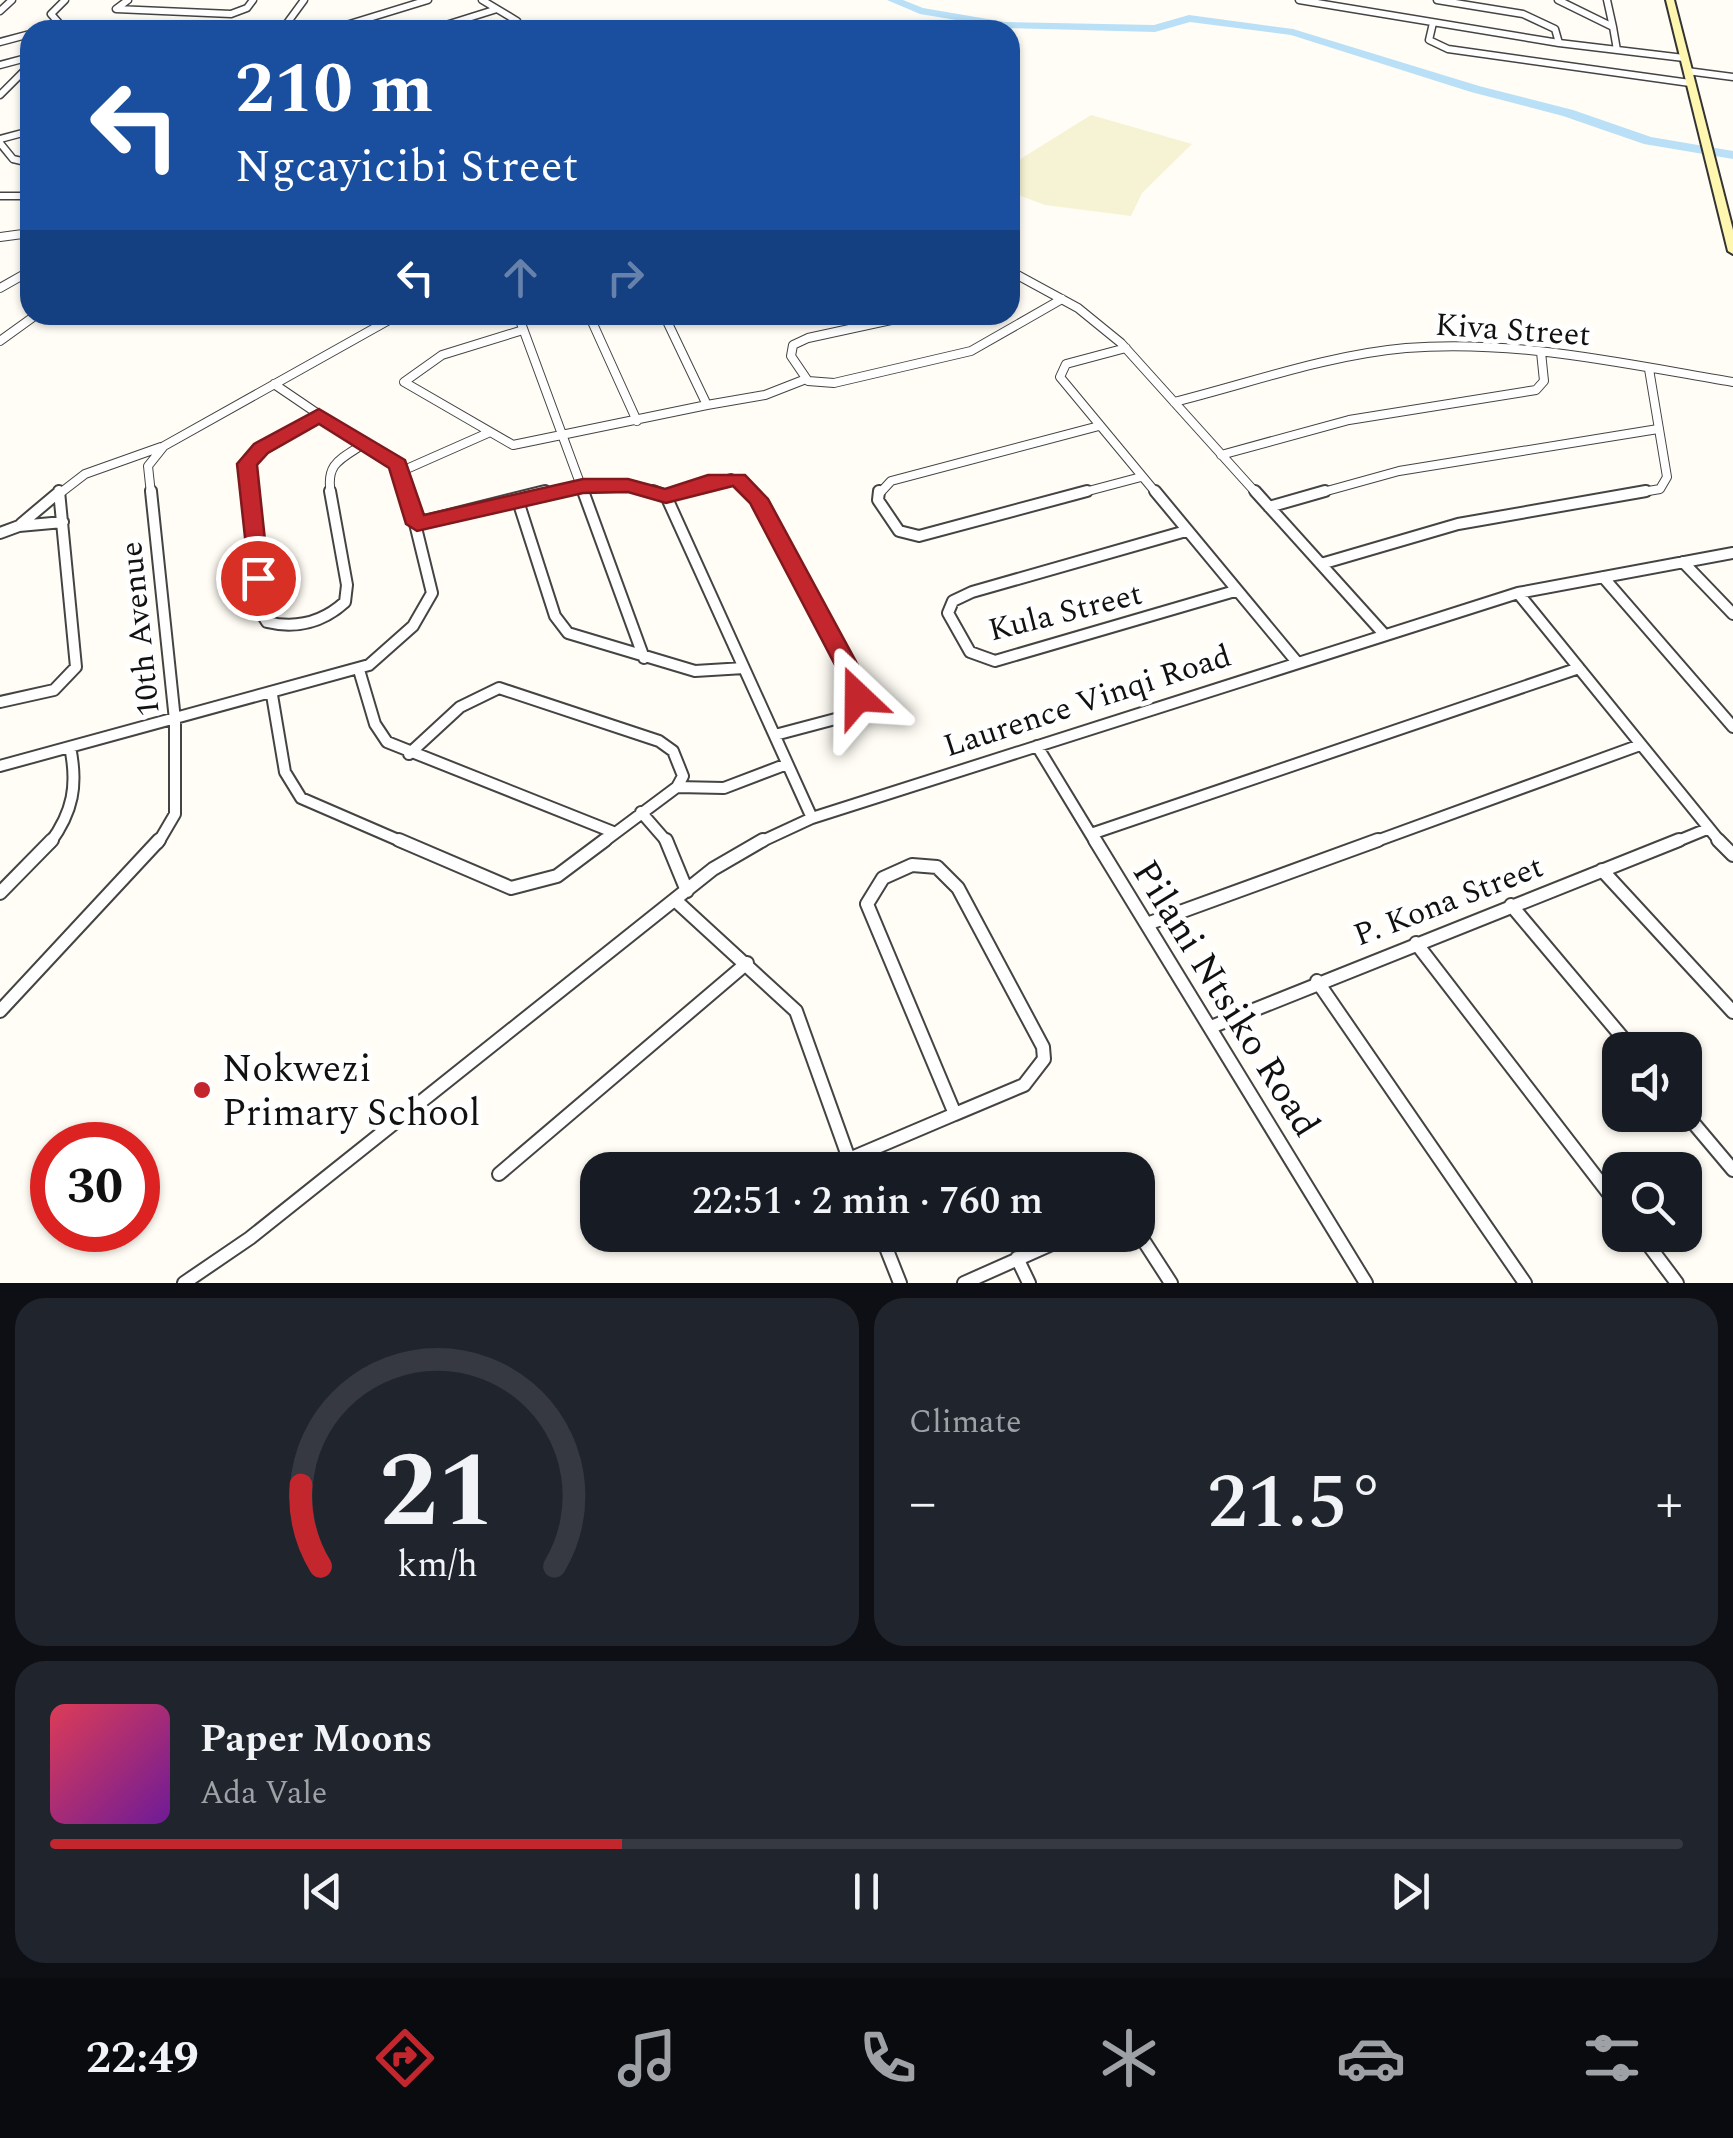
<!DOCTYPE html>
<html lang="en">
<head>
<meta charset="utf-8">
<style>
	body { margin:0; font-family:Spectral,serif; background:#20242c; color:#f1f3f6; height:100vh; display:flex; flex-direction:column; font-size:38px; white-space:nowrap }
	* { box-sizing:border-box; margin:0 }
	p { font-size:32px; color:#9ea1a6 }
	.icon { flex:none; width:55px; height:55px; fill:none; stroke:currentColor; stroke-width:2; stroke-linecap:round; stroke-linejoin:round }
	.map { position:relative; height:1283px; overflow:hidden }
	.side { display:flex; flex-direction:column; gap:15px; padding:15px; background:#0d0f14; flex:1 }
	.side>* { flex:none }
	.top-card { position:absolute; left:20px; top:20px; width:1000px; height:305px; border-radius:30px; box-shadow:0 2px 8px #0004; background:#1a4fa0; color:#fff; overflow:hidden }
	.fabs { position:absolute; left:1602px; top:1032px; display:grid; gap:20px }
	.fabs a { display:grid; place-items:center; width:100px; height:100px; border-radius:20px; background:#171b24; box-shadow:0 2px 8px #0004; font-size:50px }
	.speed { position:absolute; left:30px; top:1122px; display:flex; gap:20px; font-size:50px; font-weight:700; text-align:center }
	.speed>* { display:grid; place-content:center; width:130px; height:130px; border-radius:50%; background:#171b24; box-shadow:0 2px 8px #0004; line-height:1 }
	.speed .limit { border:15px solid #d22; background:#fff; color:#111 }
	.pin { position:absolute; display:grid; place-items:center; width:85px; height:85px; color:#fff; margin:-42px; border:5px solid #fff; border-radius:50%; box-shadow:0 2px 10px #0007 }
	.me { position:absolute; width:110px; margin:-55px; rotate:337deg; stroke-linejoin:round; filter:drop-shadow(0 0 8px #0008) }
	.turn { display:flex; align-items:center; gap:35px; height:210px; padding:0 50px; font-size:45px }
	.turn .icon { width:130px; height:130px; stroke-width:2.5 }
	.turn b { display:block; font-size:70px; line-height:85px }
	.lanes { display:flex; align-items:center; height:95px; padding:0 50px; background:#0003; justify-content:center; gap:50px; direction:ltr }
	.lanes .off { opacity:.35 }
	.big { font-size:75px; font-weight:600; line-height:1.1 }
	.side .card { flex:1; display:flex; flex-direction:column; justify-content:center; gap:15px; min-width:0; padding:0 35px; border-radius:30px; background:#20242c }
	.side .dial { align-items:center; gap:0 }
	.dial svg { height:260px; overflow:visible; fill:none; stroke:#363941; stroke-width:7; stroke-linecap:round; text-anchor:middle }
	.dial text { fill:#f1f3f6; stroke:none }
	.song { display:flex; align-items:center; gap:30px }
	.cover { width:120px; height:120px; border-radius:15px; background:linear-gradient(135deg,hsl(350 70% 55%),hsl(280 70% 35%)) }
	.played { height:10px; border-radius:5px; background:linear-gradient(90deg,#c4262e 35%,#363941 35%) }
	.keys { display:flex; justify-content:space-around; direction:ltr }
	.heat { display:flex; justify-content:space-between; align-items:center; font-size:55px; direction:ltr }
	.side .tiles { flex:1; display:grid; gap:15px; grid-template-columns:1fr 1fr }
	.card:last-child { grid-column:span 2 }
	.trip { position:absolute; left:580px; top:1152px; width:575px; height:100px; border-radius:30px; background:#171b24; box-shadow:0 2px 8px #0004; font-weight:600; line-height:100px; text-align:center }
	.menu { display:flex; height:160px; justify-content:space-around; align-items:center; background:#090b0e; color:#9ea1a6 }
	.menu .icon { width:70px; height:70px }
	.menu .selected { color:#c4262e }
	.menu b { font-size:45px; color:#f1f3f6 }
	.map>svg:first-child { display:block }
</style>
</head>
<body>
<div class="map">
<svg width="1733" height="1283" viewBox="0 0 1733 1283">
	<rect width="100%" height="100%" fill="#fffdf5"/>
	<path fill="#f6f3d4" d="M1091 115 1192 144 1142 193 1131 216 1045 205 1011 192 1010 172 1022 158Z"/>
	<g fill="none" stroke-linecap="round" stroke-linejoin="round">
		<path fill="#b9e0f7" fill-rule="evenodd" d="M887 0H903L923 8 1005 22 1154 25 1189 15 1293 29 1479 86 1573 110 1651 137 1733 151V159L1644 144 1563 116 1471 92 1291 35 1190 22 1155 32 1005 28 920 14Z"/>
		<g stroke="#444" stroke-width="9">
			<path id="street-far3" d="M65 0 51 14 65 30
				M128 0 116 9 231 14 247 8 253 0
				M482 0 517 21 514 30
				M1299 0 1559 43 1684 58
				M1437 0 1523 14 1555 29 1559 43
				M1558 0 1613 27 1617 50
				M1607 0 1613 27
				M0 11 12 0
				M1433 23 1429 40 1448 49 1690 83
				M44 30 60 26
				M282 30 304 0
				M330 30 428 0
				M430 30 497 9
				M0 42 30 34
				M0 65 30 57
				M1687 71 1733 77
				M0 95 25 70 30 57
				M0 139 30 131
				M0 143 13 159 30 163
				M0 196H30"/>
		</g>
		<g stroke="#444" stroke-width="10">
			<path id="street-far2" d="M0 237 30 233
				M1010 271 1078 308 1121 343 1257 494
				M0 288 30 271
				M518 315 584 494
				M589 315 637 421
				M914 315 808 338 793 345 791 356 808 381 834 383 971 351 1062 299
				M523 330 442 355 404 382 513 445 707 405 664 315
				M0 341 36 315
				M1126 348 1066 364 1060 377 1157 494
				M274 384 402 471 408 494
				M1174 402C1250 383 1327 355 1406 348 1516 339 1625 364 1733 382
				M707 405 765 395 806 379
				M1221 455 1349 420 1536 390 1544 381 1541 352
				M402 471 488 433
				M59 494 85 474 161 447
				M151 494 148 466 164 446 398 315
				M250 494 247 464 261 448 319 415
				M331 494C325 463 341 459 365 443
				M534 494 610 484 660 494
				M673 494 731 478 753 494
				M879 494 891 481 1099 426
				M1077 494 1141 477
				M1316 494 1399 471 1658 429
				M1631 494 1660 489 1667 477 1649 369"/>
		</g>
		<g stroke="#444" stroke-width="14">
			<path id="street-far1" d="M151 491 175 720V814L158 843
				M250 491 262 614 267 622C296 629 323 622 345 602L347 585 330 491
				M583 491 644 658
				M653 491 666 496 812 818
				M751 491 856 682 857 704 843 717 775 735
				M879 491 878 500 899 531 919 536 1087 491
				M1155 491 1296 661
				M1255 491 1383 633
				M666 496 682 491
				M518 501 555 616 568 633 695 671 744 668
				M1269 507 1325 491
				M417 523 545 491
				M21 524 59 492
				M1186 531 972 592 953 601 948 613 970 652 995 661 1235 591
				M0 533 19 526 63 522
				M1683 562 1733 614
				M1321 564 1458 524 1646 491
				M1603 577 1733 727
				M1518 593 1721 843
				M359 670 375 724 387 742 613 832
				M272 695 285 772 301 798 405 843
				M0 702 54 690 76 667 59 491
				M1037 746 1096 843
				M409 754 460 707 499 688 659 741 673 751 683 776 677 787 602 843
				M0 766 369 665 413 626 432 593 407 491
				M677 787 724 788 787 764
				M641 812 668 843
				M1091 834 1579 668
				M50 843C73 812 78 785 70 747
				M758 843 812 818 1518 593 1733 553
				M1371 843 1640 745
				M1673 843 1707 829"/>
		</g>
		<g stroke="#444" stroke-width="16">
			<path id="street" d="M399 840 511 888 557 876 605 840
				M666 840 687 891
				M1095 840 1366 1283
				M1718 840 1733 855
				M912 865 937 867 958 888 1043 1047 1044 1059 1024 1085 955 1114 867 904 883 878Z
				M1602 870 1733 1012
				M0 893 52 840
				M675 900 796 1011 853 1170
				M1511 905 1633 1050
				M1147 924 1378 840
				M1416 943 1620 1208
				M1317 981 1525 1283
				M0 1011 159 840
				M1211 1027 1679 840
				M1685 1113 1733 1170
				M849 1159 955 1114
				M499 1174 747 963
				M1138 1232 1171 1283
				M881 1235 900 1283
				M1641 1235 1677 1283
				M1017 1258 1029 1283
				M184 1283 250 1238 713 869 763 840
				M964 1283 1072 1235"/>
		</g>
		<g stroke="#333" stroke-width="4">
			<path id="secondary" d="M1666 0H1674L1733 230V254L1728 251Z"/>
		</g>
		<use href="#street-far3" stroke="#fff" stroke-width="6"/>
		<use href="#street-far2" stroke="#fff" stroke-width="8"/>
		<use href="#street-far1" stroke="#fff" stroke-width="10"/>
		<use href="#street" stroke="#fff" stroke-width="12"/>
		<use href="#secondary" fill="#fff6b0" fill-rule="evenodd"/>
	</g>
	<path fill="#c4262e" stroke="#7f191e" stroke-width="2.5" d="M319 409 405 460 424 515 583 479H628L665 489 708 475H745L768 499 867 682 870 697 858 706 850 703 844 682 750 503 733 486 666 503 628 492 583 493 417 531 406 524 389 468 319 424 268 453 257 465 269 578 258 585 250 583 237 464 254 444Z"/>
	<circle fill="#c4262e" stroke="#fff" stroke-width="4" cx="202" cy="1090" r="10"/>
	<g text-anchor="middle" stroke-width="10" stroke-linejoin="round" paint-order="stroke">
		<g font-size="32" fill="#111" stroke="#fff">
			<text transform="translate(1513 329) rotate(4)" y="11">Kiva Street</text>
			<text transform="translate(1065 611) rotate(-14)" y="11">Kula Street</text>
			<text transform="translate(139 629) rotate(-96)" y="11">10th Avenue</text>
			<text transform="translate(1087 700) rotate(-18)" y="11">Laurence Vinqi Road</text>
			<text transform="translate(1448 900) rotate(-21)" y="11">P. Kona Street</text>
		</g>
		<g font-size="38" fill="#111" stroke="#fff">
			<text transform="translate(1227 998) rotate(58)" y="13">Pilani Ntsiko Road</text>
		</g>
		<g font-size="38" fill="#111" stroke="#fff" text-anchor="start">
			<text x="222" y="1081">Nokwezi<tspan x="222" dy="44">Primary School</tspan></text>
		</g>
	</g>
</svg>
<div class="fabs">
<a><svg class="icon" aria-label="sound" viewBox="0 0 24 24"><path d="M4 9h4l5-4v14l-5-4H4zM17 9q2 3 0 6"/></svg></a>
<a><svg class="icon" aria-label="search" viewBox="0 0 24 24"><circle cx="10" cy="10" r="6"/><path d="M15 15l6 6"/></svg></a>
</div>
<div class="speed"><div class="limit">30</div></div>
<div class="pin" style="left:258px;top:578px;background:#d93025"><svg class="icon" aria-label="arrive" viewBox="0 0 24 24"><path d="M6 21V4h12l-3 4 3 4H6"/></svg></div>
<svg class="me" style="left:858px;top:697px" viewBox="-20 -20 40 40"><path d="M0-17L14 15 0 8-14 15z" fill="#c4262e" stroke="#fff" stroke-width="4"/></svg>
<div class="trip">22:51 · 2 min · 760 m</div>
<div class="top-card">
<div class="turn"><svg class="icon" aria-label="left" viewBox="0 0 24 24"><path d="M17 20v-9H6M10 6l-5 5 5 5"/></svg><div><b>210 m</b>Ngcayicibi Street</div></div>
<div class="lanes"><svg class="icon" aria-label="left" viewBox="0 0 24 24"><path d="M17 20v-9H6M10 6l-5 5 5 5"/></svg><svg class="icon off" aria-label="ahead" viewBox="0 0 24 24"><path d="M12 20V5M6 11l6-6 6 6"/></svg><svg class="icon off" aria-label="right" viewBox="0 0 24 24"><path d="M7 20v-9h11M14 6l5 5-5 5"/></svg></div>
</div>
</div>
<section class="side">
<div class="tiles">
<div class="card dial"><svg viewBox="0 0 100 80">
<path d="M14 69A42 42 0 1 1 86 69"/>
<path d="M14 69A42 42 0 0 1 8 44" stroke="#c4262e"/>
<text x="50" y="56" font-size="32" font-weight="700">21</text>
<text x="50" y="72" font-size="11">km/h</text>
</svg></div>
<div class="card"><p>Climate</p>
<div class="heat"><a>−</a><b class="big">21.5°</b><a>+</a></div>
</div>
<div class="card">
<div class="song"><i class="cover"></i><div><b>Paper Moons</b><p>Ada Vale</p></div></div>
<div class="played"></div>
<div class="keys"><svg class="icon" aria-label="previous" viewBox="0 0 24 24"><path d="M18 5L8 12l10 7zM5 5v14"/></svg><svg class="icon" aria-label="pause" viewBox="0 0 24 24"><path d="M8 5v14M16 5v14"/></svg><svg class="icon" aria-label="next" viewBox="0 0 24 24"><path d="M6 5l10 7-10 7zM19 5v14"/></svg></div>
</div>
</div>
</section>
<nav class="menu">
<b>22:49</b>
<svg class="icon selected" aria-label="directions" viewBox="0 0 24 24"><path d="M12 3l9 9-9 9-9-9zM9 14v-3h6M13 9l2 2-2 2"/></svg>
<svg class="icon" aria-label="music" viewBox="0 0 24 24"><path d="M9 18V5l10-2v13"/><circle cx="6" cy="18" r="3"/><circle cx="16" cy="16" r="3"/></svg>
<svg class="icon" aria-label="phone" viewBox="0 0 24 24"><path d="M5 4h4l2 5-3 2q2 4 5 5l2-3 5 2v4C11 20 4 13 5 4z"/></svg>
<svg class="icon" aria-label="climate" viewBox="0 0 24 24"><path d="M12 3v18M4 7l16 10M4 17L20 7"/></svg>
<svg class="icon" aria-label="car" viewBox="0 0 24 24"><path d="M5 17H2v-5l4-1 3-4h7l3 4 3 1v5h-3M9 17h6M6 11h13"/><circle cx="7" cy="17" r="2"/><circle cx="17" cy="17" r="2"/></svg>
<svg class="icon" aria-label="filters" viewBox="0 0 24 24"><path d="M4 7h16M4 17h16"/><circle cx="9" cy="7" r="2"/><circle cx="15" cy="17" r="2"/></svg>
</nav>
</body>
</html>
